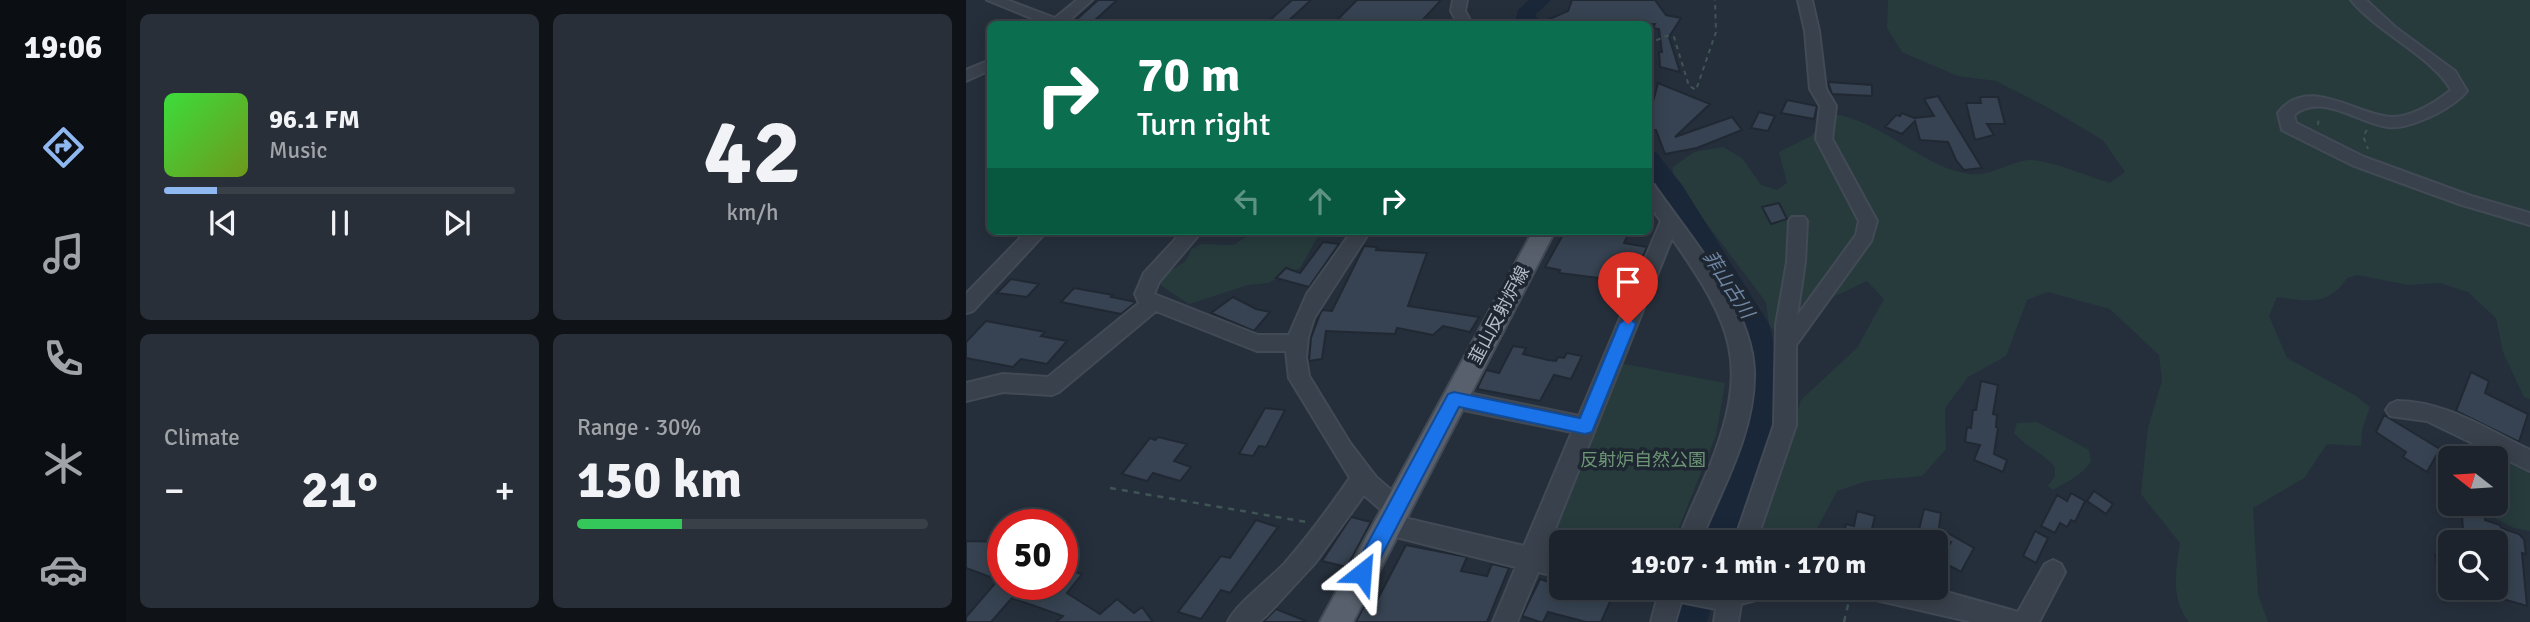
<!DOCTYPE html>
<html lang="en">
<head>
<meta charset="utf-8">
<style>
	body { margin:0; font-family:Signika,"Noto Sans JP",sans-serif; background:#292f38; color:#f1f3f6; height:100vh; display:flex; flex-direction:column; font-size:26px; white-space:nowrap }
	* { box-sizing:border-box; margin:0 }
	p { font-size:23px; color:#a0a4a9 }
	.icon { flex:none; width:38px; height:38px; fill:none; stroke:currentColor; stroke-width:2; stroke-linecap:round; stroke-linejoin:round }
	.map { position:relative; flex:1; overflow:hidden }
	.details { display:flex; flex-direction:column; gap:14px; padding:14px; background:#0f1318; width:840px }
	.details>* { flex:none }
	.guide { position:absolute; left:21px; top:21px; width:665px; height:214px; border-radius:10px; box-shadow:0 4px 18px #0003,0 0 0 2px #3a4048; background:#0b6e4f; color:#fff; overflow:hidden }
	.needle { width:46px; rotate:287deg }
	.buttons { position:absolute; left:1472px; top:446px; display:grid; gap:14px }
	.buttons a { display:grid; place-items:center; width:70px; height:70px; border-radius:10px; background:#1c232c; box-shadow:0 4px 18px #0003,0 0 0 2px #3a4048; font-size:35px }
	.speed { position:absolute; left:21px; top:509px; display:flex; gap:14px; font-size:35px; font-weight:700; text-align:center }
	.speed>* { display:grid; place-content:center; width:91px; height:91px; border-radius:50%; background:#1c232c; box-shadow:0 4px 18px #0003,0 0 0 2px #3a4048; line-height:1 }
	.speed .limit { border:10px solid #d22; background:#fff; color:#111 }
	.pin { position:absolute; display:grid; place-items:center; width:60px; height:60px; color:#fff; margin:-72px -30px; border-radius:50% 50% 50% 0; rotate:-45deg; box-shadow:0 0 7px #0007 }
	.pin .icon { rotate:45deg }
	.me { position:absolute; width:77px; margin:-38px; rotate:28deg; stroke-linejoin:round; filter:drop-shadow(0 0 5px #0008) }
	.turn { display:flex; align-items:center; gap:24px; height:147px; padding:0 35px; font-size:32px }
	.turn .icon { width:91px; height:91px; stroke-width:2.5 }
	.turn b { display:block; font-size:49px; line-height:60px }
	.lanes { display:flex; align-items:center; height:66px; padding:0 35px; background:#0003; justify-content:center; gap:35px; direction:ltr }
	.lanes .off { opacity:.35 }
	.big { font-size:52px; font-weight:700; line-height:1.1 }
	.details .tile { flex:1; display:flex; flex-direction:column; justify-content:center; gap:10px; min-width:0; padding:0 24px; border-radius:10px; background:#292f38 }
	.details .dial { align-items:center; gap:0 }
	.dial b { font-size:91px; line-height:1 }
	.song { display:flex; align-items:center; gap:21px }
	.cover { width:84px; height:84px; border-radius:10px; background:linear-gradient(135deg,hsl(120 70% 55%),hsl(80 70% 35%)) }
	.played { height:7px; border-radius:4px; background:linear-gradient(90deg,#8fb8f1 15%,#3a4048 15%) }
	.keys { display:flex; justify-content:space-around; direction:ltr }
	.heat { display:flex; justify-content:space-between; align-items:center; font-size:38px; direction:ltr }
	.charge { height:10px; border-radius:5px; background:linear-gradient(90deg,#34c759 30%,#3a4048 0) }
	.details .tiles { flex:1; display:grid; gap:14px; grid-template-columns:repeat(2,1fr) }
	.trip { position:absolute; left:583px; top:530px; width:399px; height:70px; border-radius:10px; background:#1c232c; box-shadow:0 4px 18px #0003,0 0 0 2px #3a4048; font-weight:700; line-height:70px; text-align:center }
	main { display:flex; flex:1; min-height:0 }
	.dock { display:flex; flex-direction:column; width:126px; justify-content:space-around; align-items:center; background:#0b0e12; color:#a0a4a9 }
	.dock .icon { width:49px; height:49px }
	.dock .active { color:#8fb8f1 }
	.dock b { font-size:32px; color:#f1f3f6 }
	.map>svg:first-child { display:block }
</style>
</head>
<body>
<main>
<nav class="dock">
<b>19:06</b>
<svg class="icon active" aria-label="directions" viewBox="0 0 24 24"><path d="M12 3l9 9-9 9-9-9zM9 14v-3h6M13 9l2 2-2 2"/></svg>
<svg class="icon" aria-label="music" viewBox="0 0 24 24"><path d="M9 18V5l10-2v13"/><circle cx="6" cy="18" r="3"/><circle cx="16" cy="16" r="3"/></svg>
<svg class="icon" aria-label="phone" viewBox="0 0 24 24"><path d="M5 4h4l2 5-3 2q2 4 5 5l2-3 5 2v4C11 20 4 13 5 4z"/></svg>
<svg class="icon" aria-label="climate" viewBox="0 0 24 24"><path d="M12 3v18M4 7l16 10M4 17L20 7"/></svg>
<svg class="icon" aria-label="car" viewBox="0 0 24 24"><path d="M5 17H2v-5l4-1 3-4h7l3 4 3 1v5h-3M9 17h6M6 11h13"/><circle cx="7" cy="17" r="2"/><circle cx="17" cy="17" r="2"/></svg>
</nav>
<section class="details">
<div class="tiles">
<div class="tile">
<div class="song"><i class="cover"></i><div><b>96.1 FM</b><p>Music</p></div></div>
<div class="played"></div>
<div class="keys"><svg class="icon" aria-label="previous" viewBox="0 0 24 24"><path d="M18 5L8 12l10 7zM5 5v14"/></svg><svg class="icon" aria-label="pause" viewBox="0 0 24 24"><path d="M8 5v14M16 5v14"/></svg><svg class="icon" aria-label="next" viewBox="0 0 24 24"><path d="M6 5l10 7-10 7zM19 5v14"/></svg></div>
</div>
<div class="tile dial"><b>42</b><p>km/h</p></div>
<div class="tile"><p>Climate</p>
<div class="heat"><a>−</a><b class="big">21°</b><a>+</a></div>
</div>
<div class="tile"><p>Range · 30%</p><b class="big">150 km</b><div class="charge"></div></div>
</div>
</section>
<div class="map">
<svg width="1564" height="622" viewBox="0 0 1564 622">
	<rect width="100%" height="100%" fill="#252f3b"/>
	<path fill="#273b3d" d="M922 0H1564V399L1558 397 1537 352 1530 318 1502 292 1474 283 1443 285 1391 275 1381 278C1362 307 1341 301 1311 297L1303 316 1321 358 1390 396 1404 407 1396 430 1395 446 1361 444 1338 478 1287 508 1292 595 1302 622H1223C1204 597 1210 571 1214 543L1175 494 1182 428 1196 381 1193 355 1144 309 1082 292 1061 300 1040 356 1002 377 979 408 980 449 956 476 901 481 871 491 844 542H788L797 523 835 400 891 348 918 299 901 281 869 296 835 322 810 333 803 325 800 302 707 179V167L728 152 757 147 776 158 795 185 811 190 821 183 813 152 845 136 868 114C919 122 956 168 1004 174 1025 177 1049 159 1066 160 1089 162 1121 176 1144 183L1159 172 1137 140 1081 107 1030 81 992 76 936 52 921 28Z
		M288 231H355L334 268 302 283 282 285 223 304 193 284 200 273 219 262 226 249 235 244 268 245Z
		M653 363 759 383 750 435 707 542H595V554L583 552 579 547Z
		M1071 422 1123 450 1125 462C1114 476 1102 481 1087 490L1082 486 1089 476V467C1076 452 1061 448 1048 433L1051 423Z
		M1511 448 1525 449 1564 467V531L1548 528 1529 518 1523 504H1530V458H1500Z"/>
	<g fill="none" stroke-linecap="round" stroke-linejoin="round">
		<path fill="#192739" fill-rule="evenodd" d="M563 0H585L569 15 576 24H554L550 19 552 10Z
			M682 150 690 152 716 185 803 324 810 354 809 410 797 462 767 542H733L773 436 782 383 781 354 775 325 698 197 682 176Z
			M715 588H751L741 622H705Z"/>
	</g>
	<path fill="#374352" stroke="#202833" stroke-width="2" d="M132 0H151L127 22 109 21Z
		M326 0H345L320 23 304 20Z
		M391 0H475L453 24H406L372 19Z
		M606 0H689L700 15 715 18 703 37 714 72 694 67 693 52H696L693 29 687 28 689 24H572L602 11Z
		M862 82 906 85V96L866 94Z
		M692 83 744 104 709 137 766 117 776 130 731 148 699 154 690 130H682V103L687 102Z
		M972 96 1016 168 998 170 990 160 982 142 954 140 949 121 936 134 919 127 930 115 934 116 936 113 948 118 968 116 958 99Z
		M1014 97H1032L1039 124H1021L1028 135 1009 140 1000 103H1015Z
		M821 100 851 106 848 119 815 113Z
		M793 112 809 116 802 131 785 128Z
		M813 203 821 219 805 224 796 207Z
		M599 231H664L658 243 681 247 671 271 665 270 657 281 593 273 594 270 579 267Z
		M357 242 373 244 343 287 310 278 320 268 334 273Z
		M398 246 411 247 410 250 461 253 442 306 513 317 504 332 477 326 467 335 431 328 429 334 360 331 356 359 343 361 345 338 354 314 356 310 366 311Z
		M45 279 73 284 61 297 31 293Z
		M108 288 147 295 145 297 170 302 155 314 95 302Z
		M267 297 290 309 304 312 288 331 245 313Z
		M20 321 79 332 75 336 101 341 81 364 55 359 47 367 0 358V342Z
		M547 346 560 348 557 354 582 360 590 361 592 357 598 358 601 353 616 356 605 379 588 375 574 401 511 389 520 370 533 373Z
		M1505 372 1523 381 1519 393 1562 414 1553 442 1490 411Z
		M1015 381 1032 385 1027 414 1031 415 1030 427 1032 428 1028 454 1041 460 1037 472 1008 460 1014 445 999 442 1001 427 1005 428 1007 410H1010Z
		M299 408 319 410 300 447 293 446 287 456 273 454Z
		M1418 415 1474 449 1461 472 1437 457 1440 452 1410 432Z
		M192 437 221 444 208 461 225 467 214 481 187 473 181 481 156 474 184 438 189 440Z
		M1128 491 1147 504 1140 514 1121 501Z
		M1105 493 1119 501 1109 522 1105 520 1101 527 1094 523 1089 533 1075 526 1091 495 1101 501Z
		M1495 504 1518 507 1519 520 1534 525 1535 528 1553 534 1558 539 1560 554 1556 553 1561 606 1530 597V542H1498Z
		M958 509 975 513 973 528 1008 548 995 572 975 561 985 542H950Z
		M891 511 909 516 903 542H876L880 524 888 526Z
		M385 517 405 522 381 567 356 561Z
		M290 520 312 527 264 593 255 590 235 619 212 612 255 556 264 558Z
		M1069 531 1082 538 1070 563 1057 556Z
		M0 541 37 542V584H96V568L116 574 101 593 134 614 151 599 168 613 176 607 187 622H90L97 616 46 598 25 622H0V617L32 580 0 568Z
		M440 545 501 557 495 571 521 576 526 564 543 568 521 622H390L398 606 407 608Z
		M1469 555 1484 559V601L1478 602Z
		M574 579 595 586V588H626L648 593 635 622H620L582 612 577 622H574L556 616Z
		M310 609 340 621V622H297Z"/>
	<g fill="none" stroke-linecap="round" stroke-linejoin="round">
		<g stroke="#424a55" stroke-width="4">
			<path id="minor" d="M21 0H41L89 18 111 0H126L99 24H80Z
				M487 0H501L499 11 506 24H492L485 11Z
				M832 0H846L853 31 860 89 870 106 866 139 911 221 905 241 830 345V425L790 542H768L808 425 810 325 821 262 823 221 826 217H838L841 221 839 262 831 316 890 235 893 221 850 139 854 106 844 89 839 31Z
				M1385 0H1400L1429 27 1489 71 1501 91C1493 101 1481 108 1470 114 1456 120 1438 129 1422 127 1392 123 1356 92 1328 115L1330 123 1398 157 1505 196 1564 213V225L1493 204 1386 165 1316 130 1312 113C1342 74 1389 115 1425 117 1445 118 1470 102 1485 90 1469 59 1411 32 1385 0Z
				M24 60V70L0 81V70Z
				M682 183 688 185C723 236 786 306 788 371 790 430 756 489 734 542H712C720 517 733 493 743 468 785 364 767 326 706 238L580 551 595 555V577L572 572 551 622H527L550 567 414 533 410 525 414 517 421 515 398 495 349 563 301 615 293 622H262C269 605 303 580 318 564 342 537 363 508 384 478L323 378 320 351H291L190 311 93 392 86 395 37 392 0 401V383L37 374 82 377 173 303 169 294 178 273 217 231H236L193 282 188 294 292 335H323L341 294 386 231H404L348 318 342 337 340 357 343 376 384 443 410 477 438 501 441 508 438 515 434 517 558 546 606 432 488 408 481 405 478 399 481 393 488 390 613 416 695 221 682 203Z
				M61 231H81L7 311 0 313V294Z
				M1431 401C1479 401 1522 430 1564 450V471L1461 421 1424 416 1420 410 1424 404Z
				M1087 560 1095 564 1099 572 1073 622H1006L910 600 901 596 898 588H966L1052 612 1079 564Z
				M691 588H807L804 596 775 604 772 622H748L750 609 715 602 709 622H685L693 592Z"/>
		</g>
		<g stroke="#424a55" stroke-width="4">
			<path id="major" d="M567 231H589L387 622H354Z"/>
		</g>
		<path stroke="#405455" stroke-width="2" stroke-dasharray="4.5 4.5" stroke-linecap="butt" d="M682 44 700 36 708 37 723 86 730 90 750 32 749 0
			M1352 125 1353 117
			M1401 130 1397 136 1402 149"/>
		<path stroke="#405455" stroke-width="2.5" stroke-dasharray="6 6" stroke-linecap="butt" d="M144 488 340 522
			M878 622 886 588"/>
		<use href="#minor" fill="#39414c" fill-rule="evenodd"/>
		<use href="#major" fill="#57606c" fill-rule="evenodd"/>
	</g>
	<path fill="#1a73e8" stroke="#114b97" stroke-width="2" d="M662 317 670 324 626 432 619 434 493 407 403 580 396 583 389 580 386 573 389 567 482 394 488 392 614 418 653 324Z"/>
	<g text-anchor="middle" stroke-width="7" stroke-linejoin="round" paint-order="stroke">
		<g font-size="18" fill="#b4bcc7" stroke="#1e2631">
			<text transform="translate(533 315) rotate(-62)" y="6">韮山反射炉線</text>
		</g>
		<g font-size="18" fill="#6d9675" stroke="#1e2631">
			<text x="677" y="466">反射炉自然公園</text>
		</g>
		<g font-size="19" font-style="italic" fill="#7087a4" stroke="#1e2631">
			<text transform="translate(763 284) rotate(57)" y="7">菲山古川</text>
		</g>
	</g>
</svg>
<div class="buttons">
<a><svg class="needle" viewBox="-14 -14 28 28"><path d="M0-13l5 13h-10z" fill="#e53935"/><path d="M0 13l5-13h-10z" fill="#a0a4a9"/></svg></a>
<a><svg class="icon" aria-label="search" viewBox="0 0 24 24"><circle cx="10" cy="10" r="6"/><path d="M15 15l6 6"/></svg></a>
</div>
<div class="speed"><div class="limit">50</div></div>
<div class="pin" style="left:662px;top:324px;background:#d93025"><svg class="icon" aria-label="arrive" viewBox="0 0 24 24"><path d="M6 21V4h12l-3 4 3 4H6"/></svg></div>
<svg class="me" style="left:396px;top:573px" viewBox="-20 -20 40 40"><path d="M0-17L14 15 0 8-14 15z" fill="#1a73e8" stroke="#fff" stroke-width="4"/></svg>
<div class="trip">19:07 · 1 min · 170 m</div>
<div class="guide">
<div class="turn"><svg class="icon" aria-label="right" viewBox="0 0 24 24"><path d="M7 20v-9h11M14 6l5 5-5 5"/></svg><div><b>70 m</b>Turn right</div></div>
<div class="lanes"><svg class="icon off" aria-label="left" viewBox="0 0 24 24"><path d="M17 20v-9H6M10 6l-5 5 5 5"/></svg><svg class="icon off" aria-label="ahead" viewBox="0 0 24 24"><path d="M12 20V5M6 11l6-6 6 6"/></svg><svg class="icon" aria-label="right" viewBox="0 0 24 24"><path d="M7 20v-9h11M14 6l5 5-5 5"/></svg></div>
</div>
</div>
</main>
</body>
</html>
